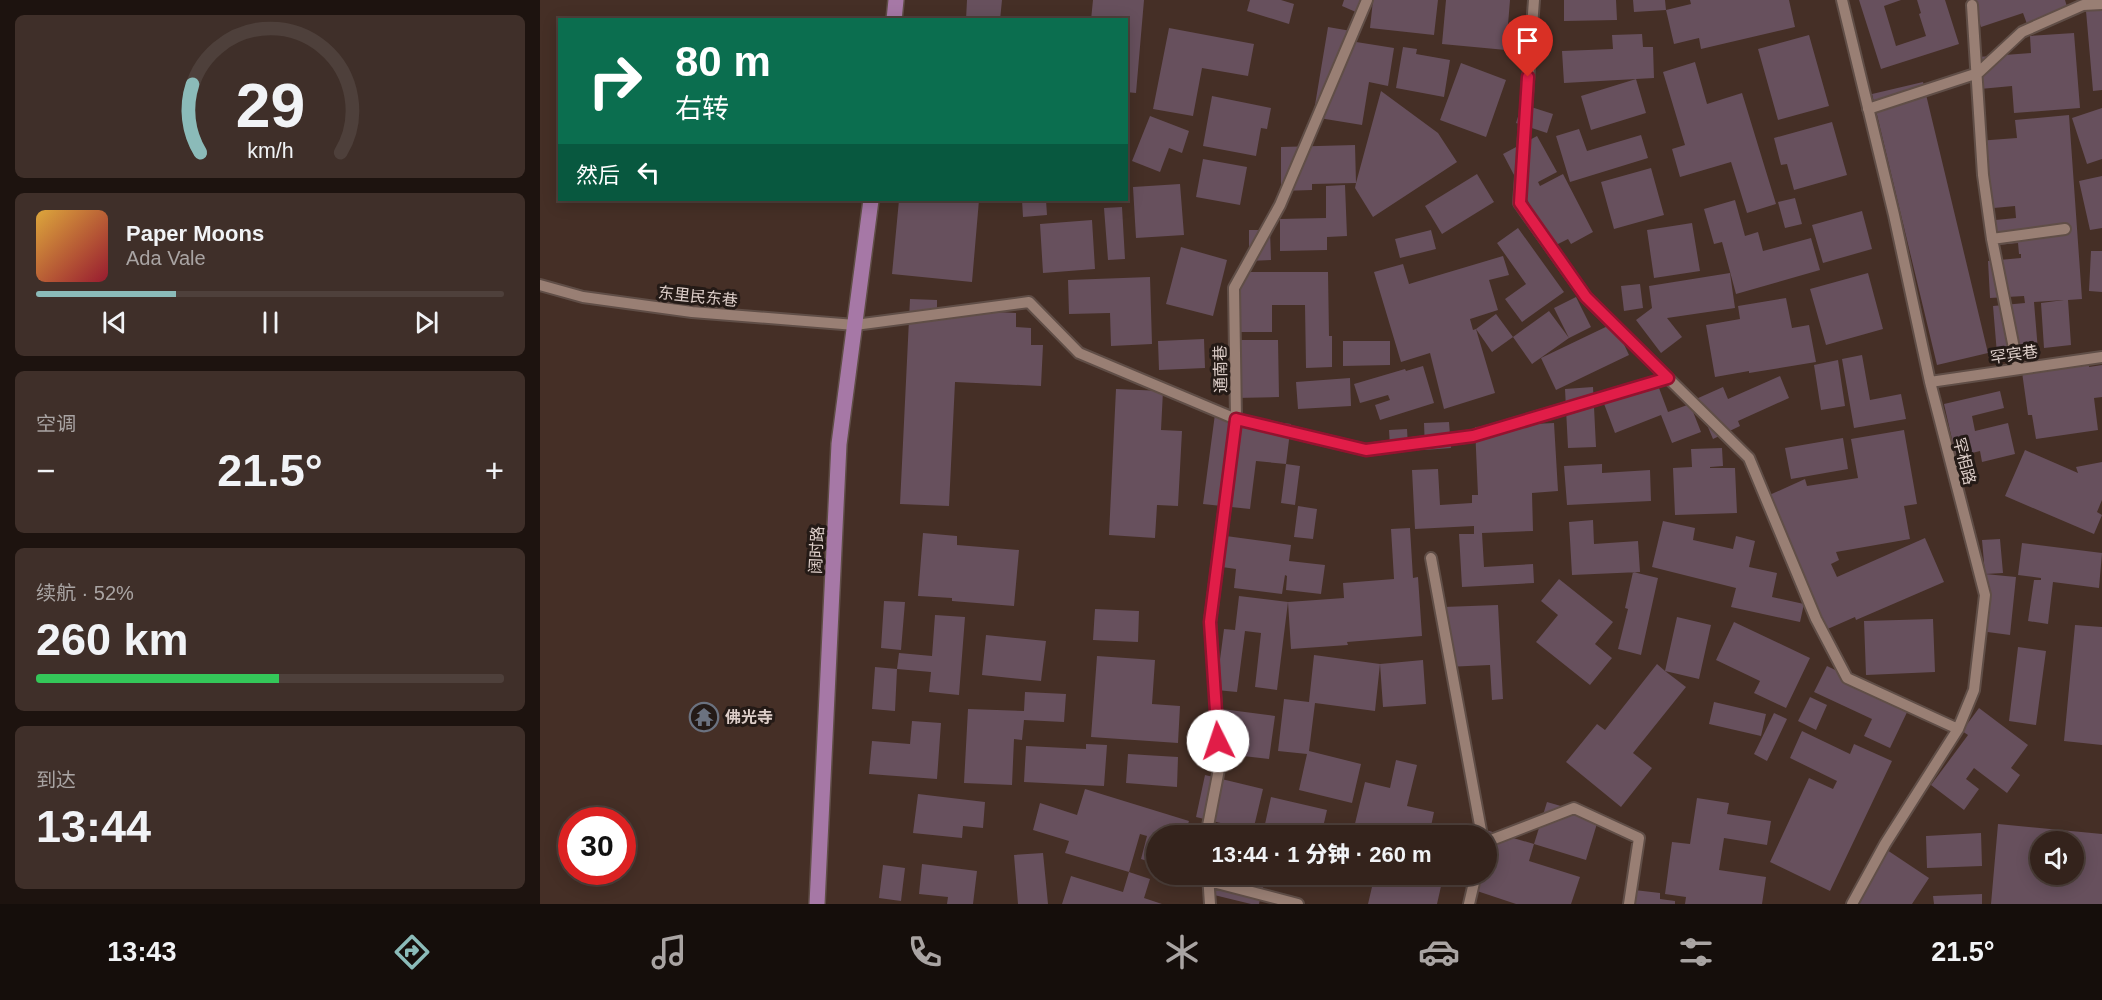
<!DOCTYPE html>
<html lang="zh">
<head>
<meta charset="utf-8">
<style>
	body { margin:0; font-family:Arial,"Noto Sans SC",sans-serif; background:#3f2f29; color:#f1f3f6; height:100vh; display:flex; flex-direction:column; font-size:22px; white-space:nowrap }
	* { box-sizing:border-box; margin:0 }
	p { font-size:20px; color:#a9a4a3 }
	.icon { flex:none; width:33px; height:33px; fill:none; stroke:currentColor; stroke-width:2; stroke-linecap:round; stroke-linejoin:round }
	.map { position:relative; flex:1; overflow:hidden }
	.panel { display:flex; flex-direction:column; gap:15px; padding:15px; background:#1d130f; width:540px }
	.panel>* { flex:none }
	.guide { position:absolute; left:18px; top:18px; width:570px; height:183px; border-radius:0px; box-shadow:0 3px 15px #0003,0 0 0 2px #4e403b; background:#0b6e4f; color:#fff; overflow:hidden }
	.buttons { position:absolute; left:1490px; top:831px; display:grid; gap:12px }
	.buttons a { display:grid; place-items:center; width:54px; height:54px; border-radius:50%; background:#34231c; box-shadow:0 3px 15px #0003,0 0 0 2px #4e403b; font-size:30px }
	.speed { position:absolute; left:18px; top:807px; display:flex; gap:12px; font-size:30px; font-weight:700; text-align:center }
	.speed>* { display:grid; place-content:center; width:78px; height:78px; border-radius:50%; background:#34231c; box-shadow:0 3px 15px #0003,0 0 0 2px #4e403b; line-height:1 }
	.speed .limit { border:9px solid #d22; background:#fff; color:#111 }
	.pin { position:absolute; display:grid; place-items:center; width:51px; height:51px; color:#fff; margin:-62px -26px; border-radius:50% 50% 50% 0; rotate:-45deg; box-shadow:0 0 6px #0007 }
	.pin .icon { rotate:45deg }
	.me { position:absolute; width:66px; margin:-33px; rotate:356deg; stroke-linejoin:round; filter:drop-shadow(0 0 4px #0008) }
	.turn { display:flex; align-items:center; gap:21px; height:126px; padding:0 18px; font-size:27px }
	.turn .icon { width:78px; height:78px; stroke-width:2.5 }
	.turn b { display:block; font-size:42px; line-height:51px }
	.then { display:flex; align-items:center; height:57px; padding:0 18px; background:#0003; gap:12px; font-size:22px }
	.big { font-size:45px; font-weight:800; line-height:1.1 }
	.panel .widget { flex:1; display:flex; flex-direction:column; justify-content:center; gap:9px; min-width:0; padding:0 21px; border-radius:9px; background:#3f2f29 }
	.panel .dial { align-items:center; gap:0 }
	.dial svg { height:156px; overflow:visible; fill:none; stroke:#4e403b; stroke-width:7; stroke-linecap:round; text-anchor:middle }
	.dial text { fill:#f1f3f6; stroke:none }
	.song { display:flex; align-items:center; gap:18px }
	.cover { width:72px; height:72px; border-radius:9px; background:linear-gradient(135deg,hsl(40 70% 55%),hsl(350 70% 35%)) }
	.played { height:6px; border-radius:3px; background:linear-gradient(90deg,#8bbbb9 30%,#4e403b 30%) }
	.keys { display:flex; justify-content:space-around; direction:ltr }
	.heat { display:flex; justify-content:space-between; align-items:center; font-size:33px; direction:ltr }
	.charge { height:9px; border-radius:4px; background:linear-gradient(90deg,#34c759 52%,#4e403b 0) }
	.trip { position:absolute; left:606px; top:825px; width:351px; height:60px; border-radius:30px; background:#34231c; box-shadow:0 3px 15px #0003,0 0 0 2px #4e403b; font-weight:800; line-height:60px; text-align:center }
	.tabs { display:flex; height:96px; justify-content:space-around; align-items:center; background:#150e0b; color:#a9a4a3 }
	.tabs .icon { width:42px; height:42px }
	.tabs .selected { color:#8bbbb9 }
	.tabs b { font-size:27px; color:#f1f3f6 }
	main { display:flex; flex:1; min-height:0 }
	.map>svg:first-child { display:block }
</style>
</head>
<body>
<main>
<section class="panel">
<div class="widget dial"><svg viewBox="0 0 100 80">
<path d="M14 69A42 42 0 1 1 86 69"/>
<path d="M14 69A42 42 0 0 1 10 34" stroke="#8bbbb9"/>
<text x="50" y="56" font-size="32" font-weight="700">29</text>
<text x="50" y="72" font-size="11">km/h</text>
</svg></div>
<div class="widget">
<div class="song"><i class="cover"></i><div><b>Paper Moons</b><p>Ada Vale</p></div></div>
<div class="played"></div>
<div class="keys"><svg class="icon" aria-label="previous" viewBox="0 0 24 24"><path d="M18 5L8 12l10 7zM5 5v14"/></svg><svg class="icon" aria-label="pause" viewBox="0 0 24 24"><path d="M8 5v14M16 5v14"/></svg><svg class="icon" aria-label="next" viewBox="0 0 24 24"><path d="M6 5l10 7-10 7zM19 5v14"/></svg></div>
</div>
<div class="widget"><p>空调</p>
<div class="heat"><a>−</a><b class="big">21.5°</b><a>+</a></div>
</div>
<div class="widget"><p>续航 · 52%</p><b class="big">260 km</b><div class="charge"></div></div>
<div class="widget"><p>到达</p><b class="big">13:44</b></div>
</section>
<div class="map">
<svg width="1562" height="904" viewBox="0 0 1562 904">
	<rect width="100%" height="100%" fill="#452f26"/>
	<path fill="#67505d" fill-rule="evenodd" d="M427 0H462L460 20H426Z
		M553 0H604L596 93 586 92V20H551Z
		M710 0H741L754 4 749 24 707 11Z
		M804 0H831L825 16 802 6Z
		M833 0H898L894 35 830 28Z
		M906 0H970L966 50 902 44Z
		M1024 0H1076L1077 20 1024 21Z
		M1093 0H1125L1126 10 1151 4 1150 0H1249L1255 27 1161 49 1159 38 1134 44 1126 10 1094 12Z
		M1319 0H1361L1344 6 1356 46 1386 36 1379 14 1381 13 1377 0H1405L1419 44 1341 69Z
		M1432 0H1525L1528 10 1487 24 1483 13 1441 27Z
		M1562 10V90L1553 91 1546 11Z
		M788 27 811 31 810 41 854 48 848 86 829 82 822 125 773 117Z
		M629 28 714 44 708 76 662 68 653 116 613 109Z
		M1534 33 1540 108 1474 113 1472 86 1440 89 1438 57 1491 53 1490 36Z
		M1102 34 1103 47H1113L1114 78 1096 79 1106 113 1051 130 1041 96 1096 79 1024 83 1022 51 1073 49 1072 35Z
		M1269 35 1289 106 1238 120 1218 49Z
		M863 47 877 49 876 54 910 60 904 97 856 88Z
		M1155 62 1167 104 1202 93 1236 204 1207 213 1191 162 1140 177 1132 149 1145 145 1123 72Z
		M921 63 966 80 946 137 900 120Z
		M1383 82 1448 353 1397 365 1332 94Z
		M841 91 898 133 917 162 833 217 815 188 816 183 772 184V190L741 191V147L815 145 816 183Z
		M672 96 731 108 727 129 721 128 716 156 663 146Z
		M982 104 1013 114 1007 133 976 123Z
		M1562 108V159L1547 164 1532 118Z
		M1529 115 1542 299 1528 300 1531 345 1504 348 1501 303 1524 300 1494 302 1498 351 1457 354 1453 306 1485 303 1484 296 1450 298 1448 261 1481 258V254H1479L1478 243 1447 246 1445 221 1476 218 1475 206 1443 209 1437 141 1477 138 1475 120Z
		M610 116 649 131 642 153 629 148 620 172 592 161Z
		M1292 122 1307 175 1254 190 1247 164 1241 165 1234 138Z
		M1039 129 1047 151 1101 135 1108 158 1030 182 1016 136Z
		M997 136 1017 172 998 182 1000 186 1023 174 1053 232 1031 244 1028 239 1012 247 963 154Z
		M663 159 707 167 700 205 656 197Z
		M1111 168 1124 215 1074 229 1061 182Z
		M937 174 954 202 902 234 885 206Z
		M1562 176V228L1550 230 1539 181Z
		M640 184 644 235 596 238 593 187Z
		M805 185 807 236 787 237V250L740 251V219L786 218V186Z
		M1255 198 1262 224 1245 228 1238 202Z
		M359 200H439L432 282 352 274Z
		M482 200H506L507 215 483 217Z
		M1195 200 1205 236 1218 232 1223 251 1271 238 1280 270 1196 294 1182 242 1174 244 1164 209Z
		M582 207 585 259 568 260 564 208Z
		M1322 211 1332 249 1283 263 1272 225Z
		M552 220 555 269 503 273 500 224Z
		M1152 223 1160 271 1114 278 1107 230Z
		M978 228 1024 292 982 322 965 299 986 284 957 243Z
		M709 230H730L731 260 709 261Z
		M891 230 896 249 860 258 855 239Z
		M641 247 687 260 673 316 626 304Z
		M1551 251H1562V292L1549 291Z
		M963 256 969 275 949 280 958 310 930 319 933 330 936 329 955 393 904 409 890 353 861 362 834 272 863 264 869 284Z
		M697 272H788L789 336H792V367L766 368 765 305H732V332H697Z
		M1190 273 1195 308 1127 318 1142 337 1121 353 1096 320 1112 308 1109 286Z
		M1328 273 1343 329 1286 345 1270 289Z
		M610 277 612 344 571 346 570 313 529 314 528 280Z
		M1100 284 1103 308 1084 311 1081 286Z
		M1036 297 1051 327 1029 338 992 364 973 337 1009 311 1029 338 1014 308Z
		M1246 298 1252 328 1269 325 1276 362 1209 373V371L1175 377 1166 325 1200 319 1198 306Z
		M370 299 397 300V309L476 313V327L491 328V345H503L501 386 415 382 409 506 360 504Z
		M956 314 973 337 952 352 936 329Z
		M1074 323 1089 355 1016 390 1001 358Z
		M664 339 665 368 619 370 618 341Z
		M694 340H738L739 397 695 398Z
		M803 341H850V365L803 366Z
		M1322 355 1330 400 1361 394 1366 419 1314 428 1302 359Z
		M1298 360 1305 406 1281 410 1274 365Z
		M1549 363V367L1562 365V397L1554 398 1558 430 1496 439 1492 415H1488L1482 372Z
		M883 366 894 403 840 420 835 405 850 400 848 395 820 403 814 384 865 369 866 371Z
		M1240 376 1249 398 1198 421 1200 426 1173 439 1156 399 1183 387 1188 399Z
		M810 378 811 406 758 409 756 382Z
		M1116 380 1128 412 1150 404 1161 432 1132 443 1121 415 1075 433 1063 401Z
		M1053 387 1056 447 1028 448 1025 389Z
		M576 389 623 391 621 430 642 431 638 506 617 505 615 538 569 535Z
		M1460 391 1464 408 1432 416 1435 431 1468 423 1475 454 1442 462 1440 451 1416 457 1404 404Z
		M675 414 751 424 746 464 716 461 710 509 663 504Z
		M909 422 911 448 885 450 884 423Z
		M1014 423 1018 491 992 493 993 531 942 533 944 567 993 564 994 583 922 587 919 534H934V526L875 529 872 470 898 469 900 505 932 503V495H938L935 427Z
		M867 429 868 446 850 447 849 430Z
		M1364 430 1377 504 1364 506 1370 539 1296 552 1299 560 1291 564 1297 577 1385 538 1404 582 1316 620 1315 617 1283 631 1225 497 1265 479 1267 486 1318 478 1311 439Z
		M1303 438 1308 469 1251 479 1245 448Z
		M1182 448 1183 466 1170 467V468H1195L1197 513 1135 515 1133 468 1152 467 1151 449Z
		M1485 450 1538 473 1536 467 1562 462V500L1557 512 1562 515 1554 534 1465 496Z
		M746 464 760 466 755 505 741 503Z
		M1062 464V473L1110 470 1111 501 1027 505 1024 466Z
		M758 506 777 509 773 539 754 537Z
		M1053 520 1054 544 1098 541 1100 572 1032 575 1029 522Z
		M1123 521 1155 528 1153 540 1193 549 1196 536 1215 541 1209 567 1237 573 1232 597 1264 604 1260 622 1191 607 1196 588 1112 567Z
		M870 528 873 578 878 577 882 636 807 642 808 645 751 649 748 602 737 690 715 687 721 633 705 631 697 692 676 690 684 629 695 630 699 596 748 602 804 598 803 583 854 579 851 529Z
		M383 533 417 536V545L479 550 474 606 412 601V598L378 596Z
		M686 536 751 545 749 561 785 565 781 594 746 590 747 576 745 575 742 594 694 588 696 569 682 567Z
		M1460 539 1463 573 1445 574 1476 577 1470 635 1440 631 1445 574 1442 540Z
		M1482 543 1562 553 1559 588 1513 582 1508 624 1488 621 1494 580H1501V578L1478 575Z
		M1093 572 1118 578 1101 655 1078 649 1088 609 1085 608Z
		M1019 579 1073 622 1055 644 1072 658 1050 685 996 642 1018 615 1001 601Z
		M344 601 365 602 361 650 341 648Z
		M958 605 963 699 952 700 950 665 906 667 903 607Z
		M555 609 599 611 598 642 553 640Z
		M395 615 425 617 419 695 389 692 391 672 357 669 355 711 332 709 335 667 357 669 359 653 392 656Z
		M1137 617 1171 625 1159 679 1125 671 1146 687 1093 753 1112 768 1081 807 1026 762 1057 724 1065 730 1117 664 1125 671Z
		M1393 619 1395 672 1326 675 1324 621Z
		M1194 622 1270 658 1246 708 1214 693 1220 681 1176 660Z
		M1535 625 1562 627V745L1524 741Z
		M446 635 506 641 501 681 442 675Z
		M1478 647 1506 651 1496 725 1469 721Z
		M774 655 840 664 835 711 775 703 769 751 821 764 812 803 759 790 767 754 738 751 744 699 769 702Z
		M557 656 615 660 612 704 640 706 638 743 551 737Z
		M883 660 886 704 843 707 840 664Z
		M1287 666 1370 706 1350 748 1324 736 1332 719 1274 692Z
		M485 692 526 694 524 722 484 720 482 740 474 739 472 785 424 783 428 709 484 711Z
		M1270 697 1287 705 1276 730 1258 721Z
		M1174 702 1226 714 1221 736 1169 724Z
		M674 708 735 716 729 759 669 752Z
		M1439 708 1488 745 1471 768 1480 775 1467 793 1434 768 1426 779 1439 789 1424 810 1391 785 1428 735 1422 731Z
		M1234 713 1247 719 1227 761 1214 754Z
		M372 721 401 723 397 779 329 774 332 741 370 744Z
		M1262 731 1310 754 1314 744 1352 761 1290 891 1230 862 1269 778 1293 789 1297 781 1250 758Z
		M546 744 567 745 564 786 484 782 486 746 546 749Z
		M588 754 638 757 637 787 586 783Z
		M856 760 877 765 867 806 894 812 889 836H845L848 824 841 823 839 836H812L825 782 850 788Z
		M665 775 723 789 713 831 656 817Z
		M545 789 649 821 644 836H616V864L601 859 607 836 600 834 589 872 525 853 529 841 493 830 500 803 537 815Z
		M378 794 445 802 443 828 423 826 422 838 373 833Z
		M731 797 787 810 781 836H732L723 833Z
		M1157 798 1189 803 1187 814 1231 821 1227 845 1184 838 1179 870 1226 877 1222 904H1145L1146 897 1125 894 1132 842 1150 844Z
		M1007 802 1059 817 1046 860 994 844Z
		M1458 824 1562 834V904H1451ZM1500 842H1533V874H1500Z
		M939 828 994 844 989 861 1040 877 1031 904H976L922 886 925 874H946V836Z
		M1441 833 1442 866 1387 868 1386 836Z
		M1344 848 1389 878 1372 904H1308Z
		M503 853 508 904H478L474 855Z
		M382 864 437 871 433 904H407L408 897 379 894Z
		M343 865 365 868 361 901 339 898Z
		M589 872 610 879 604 898 622 904H522L531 876 583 892Z
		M675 874H726L719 904H711L670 894Z
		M835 874H869L902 882 897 904H828Z
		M1086 889 1120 893V899L1135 901V904H1084Z
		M1442 894V904H1394L1393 896Z"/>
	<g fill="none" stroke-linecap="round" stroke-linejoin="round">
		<g stroke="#604e47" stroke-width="14">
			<path id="minor" d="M994 0 979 203 1046 297 1209 458 1276 619 1307 678 1418 729
				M1302 0 1354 215 1390 382 1445 595 1434 690 1418 729 1345 844 1312 904
				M1432 5 1443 175 1452 239 1478 368
				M1328 109 1438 73 1482 32 1543 5 1562 4
				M1452 239 1525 229
				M0 285 43 297 152 312 315 325 489 302 539 353 696 419 826 450 933 436 1128 378
				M1390 382 1562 357
				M891 558 942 836
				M666 836 680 764 670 622 696 419 694 288 740 205 827 0
				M946 842 1034 808 1099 838 1089 904
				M668 875 670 904
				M669 881 758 904
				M929 904 936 874"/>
		</g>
		<g stroke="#604e47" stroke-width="18">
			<path id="major" d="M354 20 356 0
				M277 904 299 444 331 200"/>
		</g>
		<use href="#minor" stroke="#997f74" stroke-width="10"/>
		<use href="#major" stroke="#a678a6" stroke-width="15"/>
	</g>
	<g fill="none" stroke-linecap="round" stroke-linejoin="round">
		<g stroke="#92132f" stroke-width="15">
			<path id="route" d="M678 741 670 622 696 419 826 450 933 436 1128 378 1046 297 980 203 988 77"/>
		</g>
		<use href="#route" stroke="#e11d48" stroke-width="10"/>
	</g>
	<defs>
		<g id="temple-ring" transform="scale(1.5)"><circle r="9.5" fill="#241a16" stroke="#6b7280" stroke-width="1.5"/><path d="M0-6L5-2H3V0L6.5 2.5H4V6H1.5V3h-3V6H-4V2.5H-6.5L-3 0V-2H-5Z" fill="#6b7280"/></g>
	</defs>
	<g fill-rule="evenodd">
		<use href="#temple-ring" x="164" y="717"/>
	</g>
	<g text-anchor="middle" stroke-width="6" stroke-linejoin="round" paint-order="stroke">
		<g font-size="16" fill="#ddcec9" stroke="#241a16">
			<text transform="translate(158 296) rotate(6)" y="6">东里民东巷</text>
			<text transform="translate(1474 354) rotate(-8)" y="6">罕宾巷</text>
			<text transform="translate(680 369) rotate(-91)" y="6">通南巷</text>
			<text transform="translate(1425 461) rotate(76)" y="6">罕相路</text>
			<text transform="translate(276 550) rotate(-87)" y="6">阔时路</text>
		</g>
		<g font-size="16" font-weight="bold" fill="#ddcec9" stroke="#241a16" text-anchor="start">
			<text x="185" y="723">佛光寺</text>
		</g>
	</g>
</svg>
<div class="buttons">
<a><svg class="icon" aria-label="sound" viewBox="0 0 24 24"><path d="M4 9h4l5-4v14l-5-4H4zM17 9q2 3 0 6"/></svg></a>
</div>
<div class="speed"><div class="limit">30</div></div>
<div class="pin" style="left:988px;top:77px;background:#d93025"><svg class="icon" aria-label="arrive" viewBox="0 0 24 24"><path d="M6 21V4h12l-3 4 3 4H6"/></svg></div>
<svg class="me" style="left:678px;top:741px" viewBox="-20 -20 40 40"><circle r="19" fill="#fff"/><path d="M0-13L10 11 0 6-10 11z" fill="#e11d48"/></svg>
<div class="trip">13:44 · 1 分钟 · 260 m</div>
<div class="guide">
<div class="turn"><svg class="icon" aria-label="right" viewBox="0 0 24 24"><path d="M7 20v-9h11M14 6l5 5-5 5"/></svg><div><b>80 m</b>右转</div></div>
<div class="then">然后<svg class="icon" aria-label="left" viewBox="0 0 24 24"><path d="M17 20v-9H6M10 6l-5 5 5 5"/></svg></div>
</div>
</div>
</main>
<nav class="tabs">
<b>13:43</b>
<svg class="icon selected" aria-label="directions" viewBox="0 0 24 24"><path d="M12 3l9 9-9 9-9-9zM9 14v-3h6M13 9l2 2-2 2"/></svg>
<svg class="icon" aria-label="music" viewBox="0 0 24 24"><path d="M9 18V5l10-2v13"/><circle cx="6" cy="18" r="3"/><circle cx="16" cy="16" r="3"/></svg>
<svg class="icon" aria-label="phone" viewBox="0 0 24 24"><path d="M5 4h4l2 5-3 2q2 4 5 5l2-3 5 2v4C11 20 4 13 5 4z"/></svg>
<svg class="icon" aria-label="climate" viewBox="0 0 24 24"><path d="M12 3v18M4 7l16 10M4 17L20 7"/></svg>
<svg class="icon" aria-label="car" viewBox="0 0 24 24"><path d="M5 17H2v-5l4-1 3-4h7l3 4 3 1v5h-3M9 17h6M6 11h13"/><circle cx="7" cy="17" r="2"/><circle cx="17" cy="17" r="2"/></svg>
<svg class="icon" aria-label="filters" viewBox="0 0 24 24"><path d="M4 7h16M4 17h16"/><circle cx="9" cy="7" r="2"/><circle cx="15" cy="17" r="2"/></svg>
<b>21.5°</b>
</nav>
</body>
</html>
